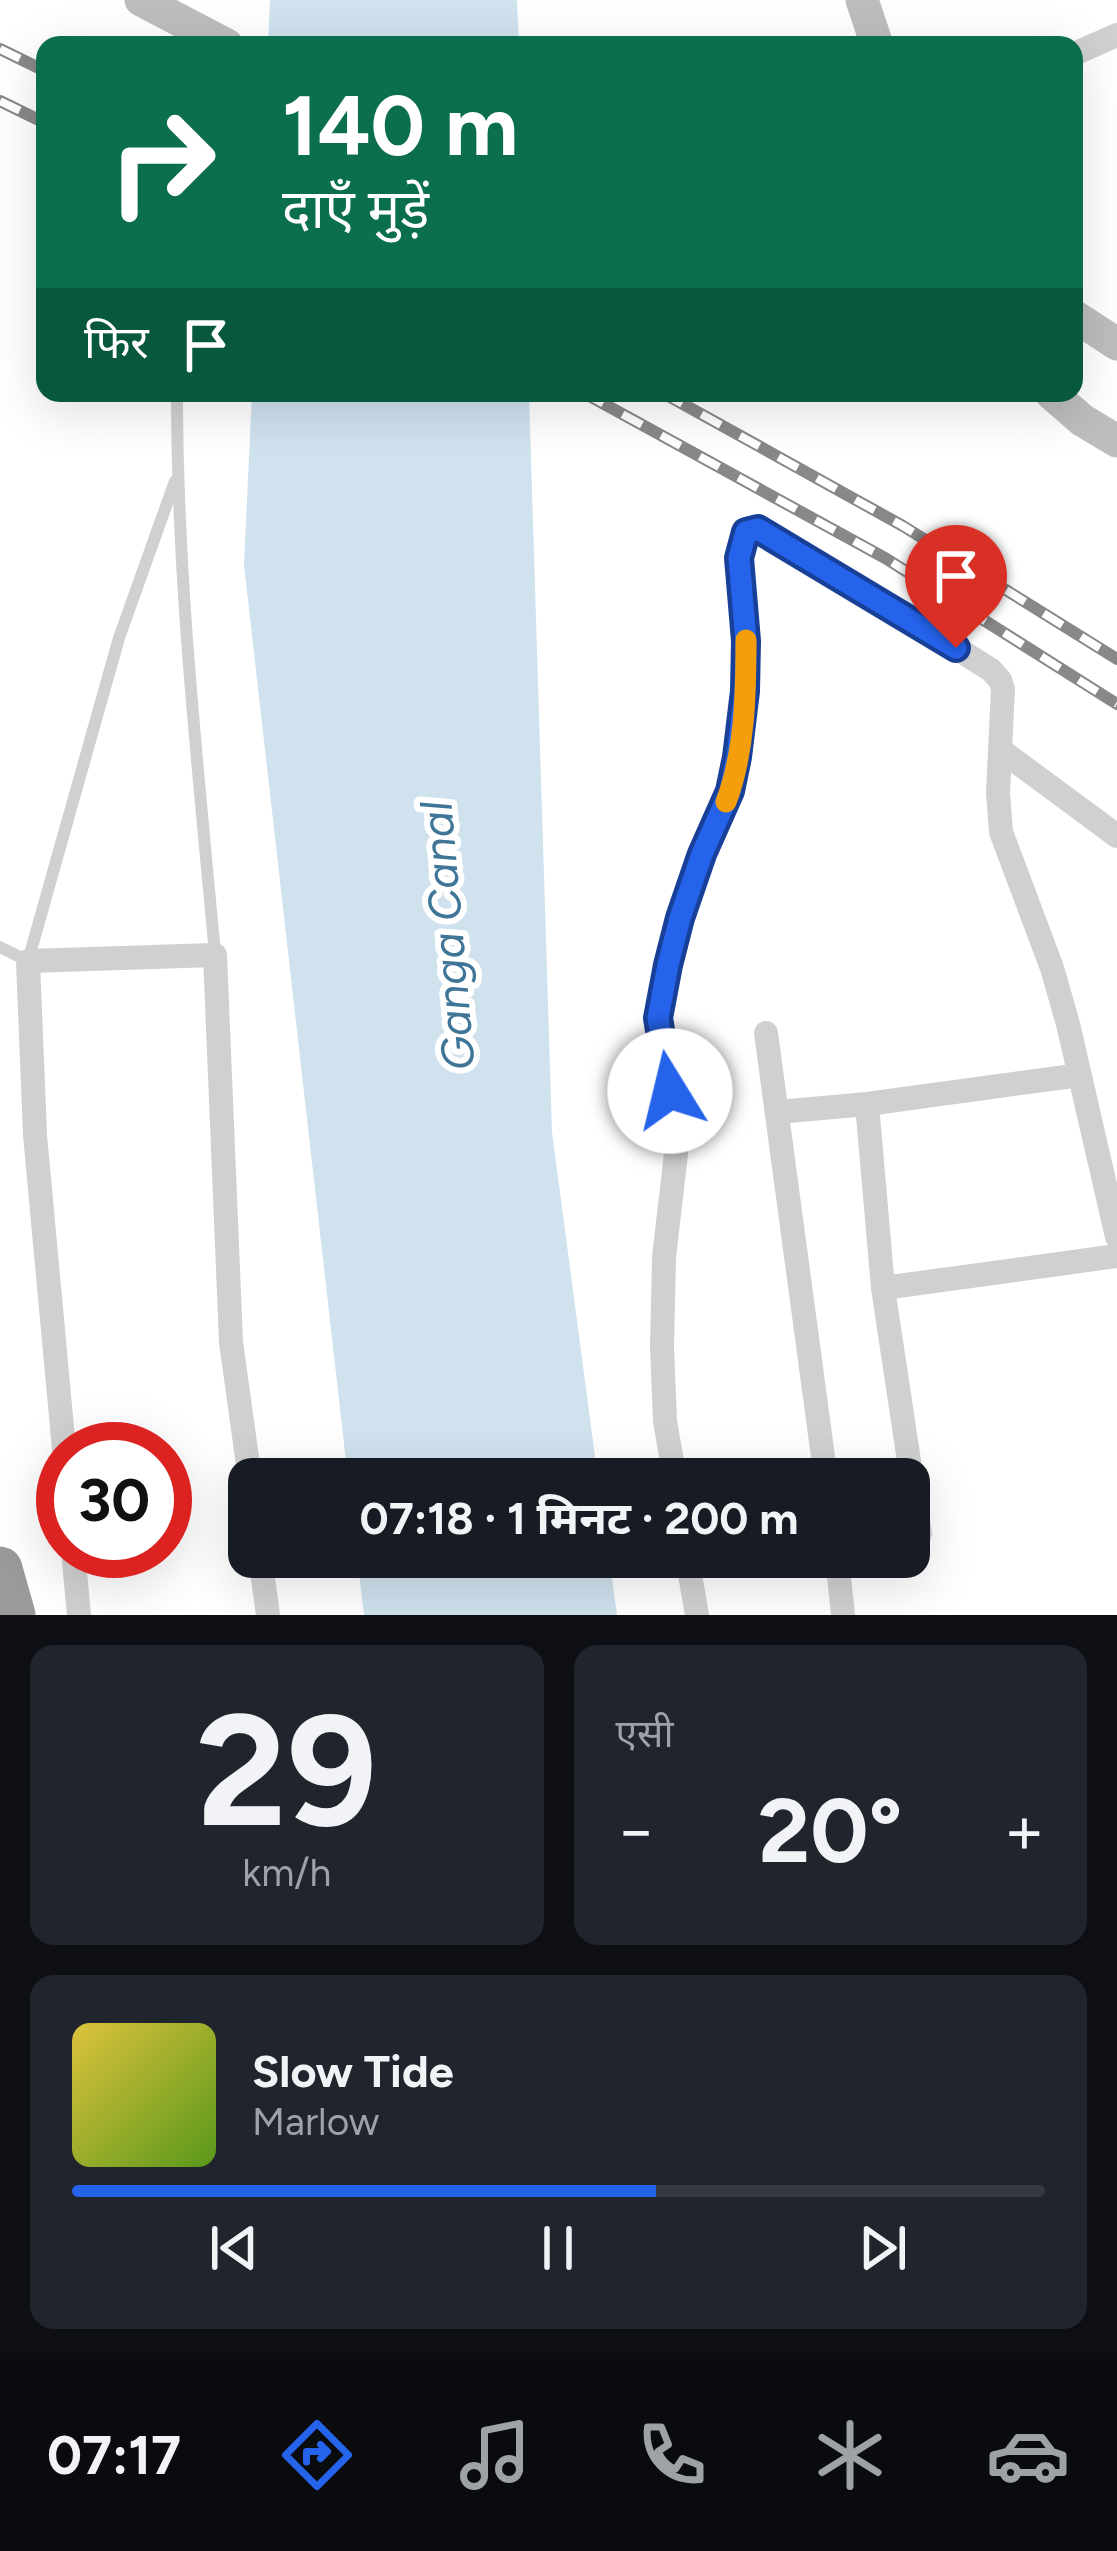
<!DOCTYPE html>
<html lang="hi">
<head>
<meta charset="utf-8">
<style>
	body { margin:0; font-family:Figtree,"Noto Sans Devanagari",sans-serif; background:#20242c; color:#f1f3f6; height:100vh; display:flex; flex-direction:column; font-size:45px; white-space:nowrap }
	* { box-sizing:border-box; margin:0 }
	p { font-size:39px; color:#9ea1a6 }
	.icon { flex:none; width:66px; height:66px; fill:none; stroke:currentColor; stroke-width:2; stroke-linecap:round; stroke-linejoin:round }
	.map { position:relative; height:1615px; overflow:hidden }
	.sheet { display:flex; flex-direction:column; gap:30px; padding:30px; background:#0d0f14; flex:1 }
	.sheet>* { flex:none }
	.hud { position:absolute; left:36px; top:36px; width:1047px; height:366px; border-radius:24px; box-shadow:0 12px 48px #0002; background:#0b6e4f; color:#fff; overflow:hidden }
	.speed { position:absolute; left:36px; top:1422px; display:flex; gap:24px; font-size:60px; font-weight:700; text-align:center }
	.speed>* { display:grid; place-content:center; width:156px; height:156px; border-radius:50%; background:#171b24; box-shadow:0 12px 48px #0002; line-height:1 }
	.speed .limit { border:18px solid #d22; background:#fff; color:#111 }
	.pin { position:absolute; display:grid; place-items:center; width:102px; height:102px; color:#fff; margin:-123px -51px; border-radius:50% 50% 50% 0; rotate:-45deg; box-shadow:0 0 12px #0007 }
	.pin .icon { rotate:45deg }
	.me { position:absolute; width:132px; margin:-66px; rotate:351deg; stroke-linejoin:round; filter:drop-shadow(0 0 9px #0008) }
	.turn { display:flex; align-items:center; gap:42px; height:252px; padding:0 48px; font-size:54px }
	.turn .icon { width:156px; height:156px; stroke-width:2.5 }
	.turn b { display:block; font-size:84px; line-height:102px }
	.then { display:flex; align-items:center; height:114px; padding:0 48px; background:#0003; gap:24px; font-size:45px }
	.big { font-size:90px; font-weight:700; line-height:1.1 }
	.sheet .widget { flex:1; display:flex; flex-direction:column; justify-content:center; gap:18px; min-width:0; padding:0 42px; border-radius:24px; background:#20242c }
	.sheet .dial { align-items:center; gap:0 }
	.dial b { font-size:156px; line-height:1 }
	.song { display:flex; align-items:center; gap:36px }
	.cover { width:144px; height:144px; border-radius:18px; background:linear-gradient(135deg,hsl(50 70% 55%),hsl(90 70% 35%)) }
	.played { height:12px; border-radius:6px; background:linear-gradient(90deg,#2563eb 60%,#363941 60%) }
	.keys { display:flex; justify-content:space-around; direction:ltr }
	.heat { display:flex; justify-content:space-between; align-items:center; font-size:66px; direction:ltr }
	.sheet .tiles { flex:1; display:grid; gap:30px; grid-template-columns:1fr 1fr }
	.widget:last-child { grid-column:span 2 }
	.trip { position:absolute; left:228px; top:1458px; width:702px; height:120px; border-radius:24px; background:#171b24; box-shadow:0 12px 48px #0002; font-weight:700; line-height:120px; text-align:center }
	.dock { display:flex; height:192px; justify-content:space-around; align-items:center; background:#090b0e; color:#9ea1a6 }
	.dock .icon { width:84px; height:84px }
	.dock .on { color:#2563eb }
	.dock b { font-size:54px; color:#f1f3f6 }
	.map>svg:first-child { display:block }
</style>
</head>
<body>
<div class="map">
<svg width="1117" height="1615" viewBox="0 0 1117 1615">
	<rect width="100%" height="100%" fill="#fff"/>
	<path fill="#cfe2ee" d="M270 0H517L519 45H268Z
		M252 393H529L552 1132 598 1479H348L244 565Z
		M357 1557H609L617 1615H364Z"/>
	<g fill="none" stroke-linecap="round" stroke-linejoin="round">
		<path stroke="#d0d0d0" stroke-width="12" d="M177 393C177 581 198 767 215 954
			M0 947 28 961 119 638 175 481"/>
		<path stroke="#d0d0d0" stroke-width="24" d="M1074 54 1117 35
			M1002 751 1117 836
			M766 1033 826 1479
			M867 1104 883 1288 920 1534
			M778 1112 867 1104 1080 1075
			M883 1288 1117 1256
			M64 1449 35 1135 28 961 215 955 231 1342 250 1479
			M675 1479 665 1421 662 1347 664 1257 676 1154 675 1127 658 1018 680 918 702 854 730 791 737 757 744 691 746 641 739 558 746 531 758 529 902 614 991 670 1000 680 1003 689 998 793 1001 832 1052 968 1068 1024 1117 1237
			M73 1551 79 1615
			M260 1557 268 1615
			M687 1557 697 1615
			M837 1557 843 1615"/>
		<path stroke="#bdbdbd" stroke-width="33" d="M141 0 227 45
			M862 0 877 45
			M1074 316 1117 344
			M1051 393 1082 420 1117 441"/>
		<path stroke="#9a9a9a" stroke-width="45" d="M0 1569 13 1615"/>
		<g stroke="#888" stroke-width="12">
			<path id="rail" d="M0 49 45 71
				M0 101 45 123
				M584 393 885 558 1117 704
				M663 393 903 526 1117 659"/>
		</g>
		<use href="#rail" stroke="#fff" stroke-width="8" stroke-dasharray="22" stroke-linecap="butt"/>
	</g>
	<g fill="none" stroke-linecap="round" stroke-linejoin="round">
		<g stroke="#184099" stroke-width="30">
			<path id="route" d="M670 1091 658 1018 668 965 680 918 702 854 730 791 737 757 745 691 746 641 739 558 746 532 758 529 956 648"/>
		</g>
		<use href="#route" stroke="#2563eb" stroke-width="21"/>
		<path stroke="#f59e0b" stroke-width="21" d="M726 802C745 752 746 693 746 640"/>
	</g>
	<g text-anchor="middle" stroke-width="12" stroke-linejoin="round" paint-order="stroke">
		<g font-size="45" font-style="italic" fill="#3f7597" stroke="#fff">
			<text transform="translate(447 936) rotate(-95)" y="16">Ganga Canal</text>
		</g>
	</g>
</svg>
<div class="speed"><div class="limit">30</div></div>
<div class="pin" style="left:956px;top:648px;background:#d93025"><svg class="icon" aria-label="arrive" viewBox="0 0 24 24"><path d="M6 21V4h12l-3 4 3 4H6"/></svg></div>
<svg class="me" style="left:670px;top:1091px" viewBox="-20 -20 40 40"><circle r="19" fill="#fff"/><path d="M0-13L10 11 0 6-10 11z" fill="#2563eb"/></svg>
<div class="trip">07:18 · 1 मिनट · 200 m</div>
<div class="hud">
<div class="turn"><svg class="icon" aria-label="right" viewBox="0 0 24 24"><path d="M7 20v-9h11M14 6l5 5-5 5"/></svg><div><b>140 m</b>दाएँ मुड़ें</div></div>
<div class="then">फिर<svg class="icon" aria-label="arrive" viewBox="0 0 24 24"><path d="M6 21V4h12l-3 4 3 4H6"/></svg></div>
</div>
</div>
<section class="sheet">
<div class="tiles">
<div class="widget dial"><b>29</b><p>km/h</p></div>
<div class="widget"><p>एसी</p>
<div class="heat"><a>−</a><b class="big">20°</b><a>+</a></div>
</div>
<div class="widget">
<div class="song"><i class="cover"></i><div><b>Slow Tide</b><p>Marlow</p></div></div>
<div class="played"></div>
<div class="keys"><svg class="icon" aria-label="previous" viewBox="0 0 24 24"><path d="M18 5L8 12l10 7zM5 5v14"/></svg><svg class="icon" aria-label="pause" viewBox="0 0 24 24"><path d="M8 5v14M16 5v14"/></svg><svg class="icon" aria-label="next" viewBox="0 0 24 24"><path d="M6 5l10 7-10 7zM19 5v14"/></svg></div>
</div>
</div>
</section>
<nav class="dock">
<b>07:17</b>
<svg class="icon on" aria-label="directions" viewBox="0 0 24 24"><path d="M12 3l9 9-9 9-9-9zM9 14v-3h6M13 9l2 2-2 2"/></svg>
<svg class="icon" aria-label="music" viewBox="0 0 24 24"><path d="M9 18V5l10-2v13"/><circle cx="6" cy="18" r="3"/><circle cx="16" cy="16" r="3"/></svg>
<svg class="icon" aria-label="phone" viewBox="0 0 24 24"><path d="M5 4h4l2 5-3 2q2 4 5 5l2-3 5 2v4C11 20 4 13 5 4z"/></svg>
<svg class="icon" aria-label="climate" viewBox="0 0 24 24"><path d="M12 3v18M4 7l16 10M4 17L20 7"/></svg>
<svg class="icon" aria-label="car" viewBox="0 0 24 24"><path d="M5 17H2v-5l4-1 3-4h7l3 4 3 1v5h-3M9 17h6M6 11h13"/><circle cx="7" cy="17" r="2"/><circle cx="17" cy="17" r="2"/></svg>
</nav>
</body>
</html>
